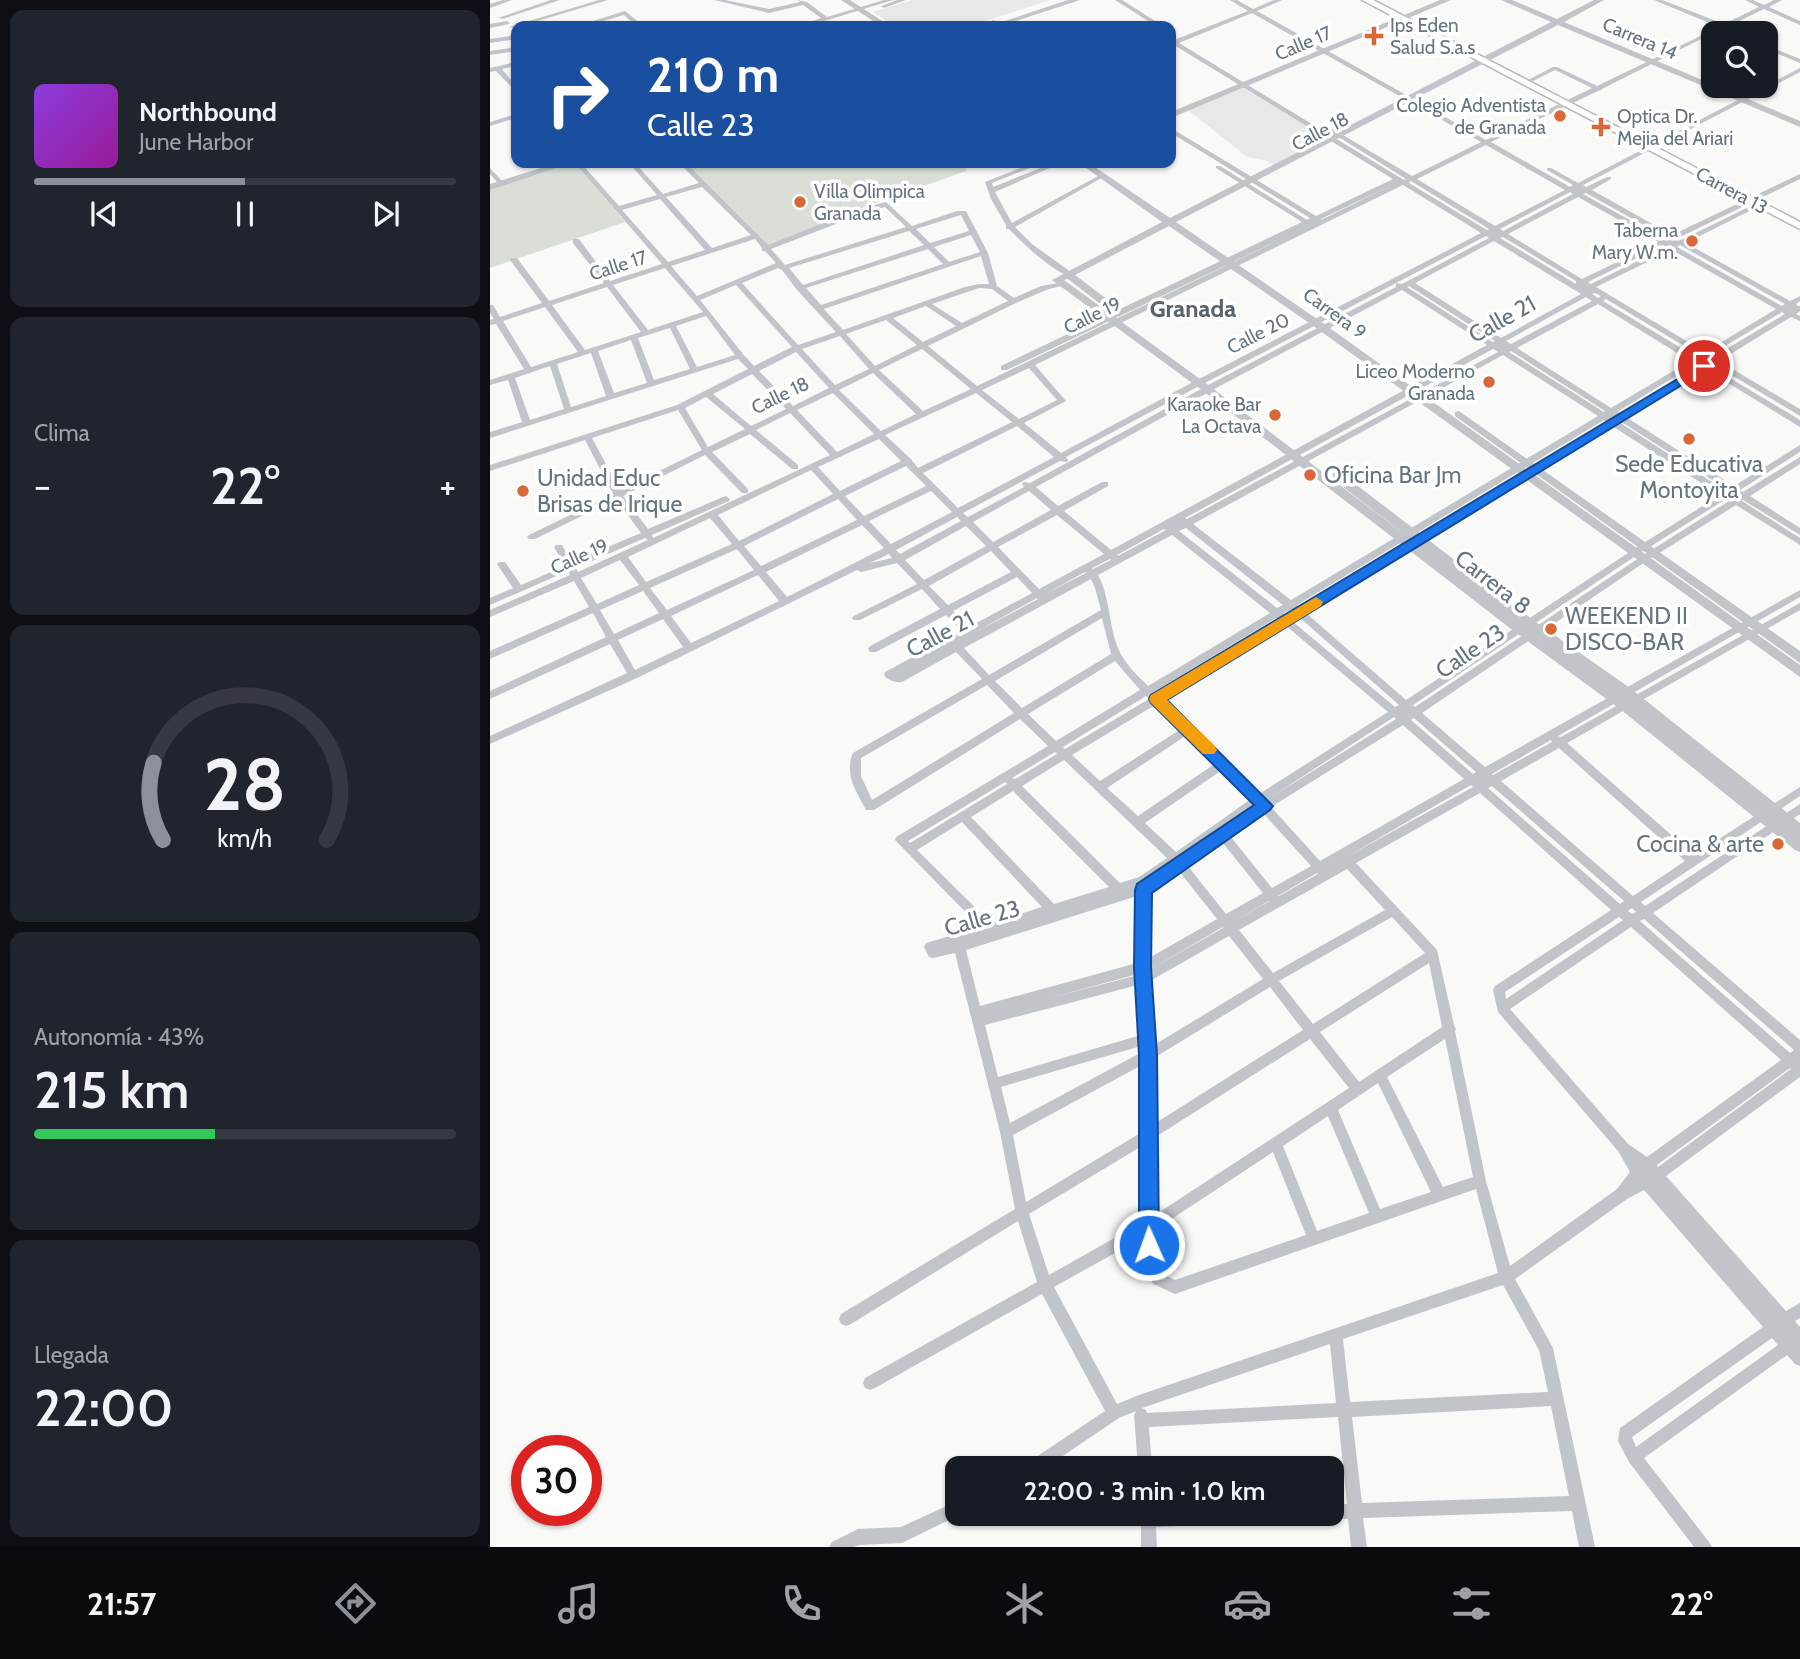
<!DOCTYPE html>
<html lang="es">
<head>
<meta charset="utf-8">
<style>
	body { margin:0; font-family:Cabin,sans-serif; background:#20242c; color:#f1f3f6; height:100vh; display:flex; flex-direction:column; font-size:26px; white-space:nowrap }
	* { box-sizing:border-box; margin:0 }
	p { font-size:23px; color:#9ea1a6 }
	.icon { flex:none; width:38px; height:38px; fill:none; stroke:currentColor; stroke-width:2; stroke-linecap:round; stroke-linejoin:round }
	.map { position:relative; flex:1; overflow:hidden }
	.details { display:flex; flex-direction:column; gap:10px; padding:10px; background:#0d0f14; width:490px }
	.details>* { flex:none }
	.guide { position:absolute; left:21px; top:21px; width:665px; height:147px; border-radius:14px; box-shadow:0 2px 5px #0004; background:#1a4fa0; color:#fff; overflow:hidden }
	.fabs { position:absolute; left:1211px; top:21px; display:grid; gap:14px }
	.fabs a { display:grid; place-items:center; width:77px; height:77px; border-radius:14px; background:#171b24; box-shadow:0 2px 5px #0004; font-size:35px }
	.speed { position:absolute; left:21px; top:1435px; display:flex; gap:14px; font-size:35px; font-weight:700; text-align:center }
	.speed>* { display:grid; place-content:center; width:91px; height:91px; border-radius:50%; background:#171b24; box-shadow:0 2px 5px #0004; line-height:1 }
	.speed .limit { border:10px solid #d22; background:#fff; color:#111 }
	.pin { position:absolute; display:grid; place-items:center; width:60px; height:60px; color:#fff; margin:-30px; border:4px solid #fff; border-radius:50%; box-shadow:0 2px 7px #0007 }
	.me { position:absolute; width:77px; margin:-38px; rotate:358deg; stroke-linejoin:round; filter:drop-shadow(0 0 5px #0008) }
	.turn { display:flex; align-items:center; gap:24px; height:147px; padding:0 21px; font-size:32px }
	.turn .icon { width:91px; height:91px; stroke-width:2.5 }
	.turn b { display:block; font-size:49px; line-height:60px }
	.big { font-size:52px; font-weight:600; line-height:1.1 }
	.details .tile { flex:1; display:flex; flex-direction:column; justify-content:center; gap:10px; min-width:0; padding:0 24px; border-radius:14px; background:#20242c }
	.details .dial { align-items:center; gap:0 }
	.dial svg { height:182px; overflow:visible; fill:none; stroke:#363941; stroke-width:7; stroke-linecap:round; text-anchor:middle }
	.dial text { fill:#f1f3f6; stroke:none }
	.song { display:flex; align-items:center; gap:21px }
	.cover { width:84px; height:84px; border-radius:10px; background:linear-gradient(135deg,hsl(270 70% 55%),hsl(300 70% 35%)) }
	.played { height:7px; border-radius:4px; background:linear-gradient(90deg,#8c9099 50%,#363941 50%) }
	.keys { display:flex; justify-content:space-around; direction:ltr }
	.heat { display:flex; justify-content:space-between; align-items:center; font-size:38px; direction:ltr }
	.charge { height:10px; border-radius:5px; background:linear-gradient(90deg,#34c759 43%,#363941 0) }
	.trip { position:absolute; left:455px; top:1456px; width:399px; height:70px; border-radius:14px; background:#171b24; box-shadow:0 2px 5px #0004; font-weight:600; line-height:70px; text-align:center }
	.menu { display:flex; height:112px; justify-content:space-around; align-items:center; background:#090b0e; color:#9ea1a6 }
	.menu .icon { width:49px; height:49px }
	.menu .active { color:#8c9099 }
	.menu b { font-size:32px; color:#f1f3f6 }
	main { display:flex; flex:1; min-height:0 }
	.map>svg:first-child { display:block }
</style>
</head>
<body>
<main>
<section class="details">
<div class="tile">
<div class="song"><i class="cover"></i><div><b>Northbound</b><p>June Harbor</p></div></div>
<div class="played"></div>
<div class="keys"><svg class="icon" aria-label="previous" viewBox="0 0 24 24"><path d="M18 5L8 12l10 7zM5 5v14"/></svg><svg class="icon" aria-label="pause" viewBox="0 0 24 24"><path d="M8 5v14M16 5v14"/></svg><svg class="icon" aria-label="next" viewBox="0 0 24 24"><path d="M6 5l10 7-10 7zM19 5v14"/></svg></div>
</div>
<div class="tile"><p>Clima</p>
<div class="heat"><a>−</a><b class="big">22°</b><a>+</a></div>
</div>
<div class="tile dial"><svg viewBox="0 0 100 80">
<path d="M14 69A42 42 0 1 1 86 69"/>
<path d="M14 69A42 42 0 0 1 10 35" stroke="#8c9099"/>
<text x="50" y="56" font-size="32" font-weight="700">28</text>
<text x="50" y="72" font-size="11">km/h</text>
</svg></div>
<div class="tile"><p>Autonomía · 43%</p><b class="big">215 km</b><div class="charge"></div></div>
<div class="tile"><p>Llegada</p><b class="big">22:00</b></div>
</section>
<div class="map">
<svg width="1310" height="1547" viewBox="0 0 1310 1547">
	<rect width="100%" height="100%" fill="#f9faf8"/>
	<path fill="#e7e9e9" d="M422 0H560L480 26H404L383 12Z
		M753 88 837 138 786 166 774 160 757 157 698 110Z"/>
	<path fill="#d9ded7" d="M81 163H86L135 222 0 268V188Z
		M192 163H475L476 171 372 208 275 248Z"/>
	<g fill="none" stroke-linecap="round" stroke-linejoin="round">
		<g stroke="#b4b9be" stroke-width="3">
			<path id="secondary" d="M872 0H883L1310 222V229Z"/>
		</g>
		<path fill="#c1c5c9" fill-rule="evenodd" d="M13 0H22L0 8V4Z
			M61 0H70L13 19 8 18Z
			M109 0H118L31 26H26L24 28 19 27Z
			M224 0H235L279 9 310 2 307 0 317 2 337 17 394 0H403L318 26H309L331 18 313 5 279 13Z
			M407 0H416L394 8 391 6Z
			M625 0H632L673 26H666Z
			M740 0H747L763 9 784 0H792L767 11 996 140 1102 88 1065 70 1043 81 1038 80 1063 67H1067L1107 86 1229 27 1164 0H1172L1234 24 1269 7 1255 0H1263L1274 5 1284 0H1292L1279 7 1310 21V25L1274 9 1239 26 1254 33H1246L1235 29 1223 33 1112 89 1111 90 1108 91 1001 142 1080 187 1083 185 1057 170V168H1061L1088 183 1310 68V72L1093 185 1096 187 1117 177H1121V179L1102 190 1182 235 1310 174V179L1188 238 1191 240 1275 199 1281 200 1196 243 1300 301 1310 296V301L1306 304 1308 306H1310V311L1306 314 1310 316V321L1301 317 1229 361 1310 409V416L1223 364 1220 366 1310 420V427L1215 369 1136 417 1244 486 1310 445V452L1250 490 1253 492 1310 457V464L1260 496 1310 528V535L1253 500 1252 501 1310 538V545L1246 505 1155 562 932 713 995 767 1310 590V597L1068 736 1071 737 1310 603V610L1077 743 1204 855 1310 787V796L1151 902 1155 906 1310 804V814L1163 913 1310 1040V1077L1176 1176 1296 1311 1310 1303V1318L1305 1321 1310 1327V1366L1305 1364 1297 1355 1154 1458 1219 1542 1222 1547H1204L1139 1462 1128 1441 1130 1428 1273 1327 1154 1190 1137 1199 1025 1279 1063 1348 1105 1547H1089L1082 1511 873 1518 877 1547H861L858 1519H842L837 1517 835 1514H842V1505L857 1504 848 1417 659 1427 662 1468H648L644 1415 646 1411 629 1418 555 1468H535L537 1463 615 1411 552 1294 385 1388 380 1390 375 1388 373 1383 375 1378 547 1282 528 1221 361 1324 356 1326 351 1324 349 1319 351 1314 525 1209 510 1132 465 953 443 958 439 957 434 947 436 943 490 927 405 840 406 837 558 746 530 719 384 810H376C366 791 354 774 363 753L492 679 466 652 412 682C406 683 397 680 394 675L395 672 471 631 456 615 386 652H380L378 649 380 646 450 609 432 589 370 620H364L362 618 364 616 427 584 407 563 371 572 367 570 147 678 0 744V736L137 673 120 644 0 699V691L116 637 103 613 0 659V651L99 607 84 581 0 617V610L80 575 78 571 0 605V598L23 588 7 564 9 562H15L31 585 75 566 64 547 66 545H72L82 562 151 533 126 499 45 539H39L37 537 39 535 123 494 95 440 0 471V465L187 405 258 369 248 359 0 438V432L32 422 18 380 0 385V380L34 369 6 324 0 325V320L4 319 0 313V305H3L10 317 52 303 20 260 21 258H27L59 301 114 283 83 243V239H89L120 281 172 264 85 163H91L129 206 167 195 139 163H145L173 194 209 183 189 163H196L278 245 371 208 396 202 422 226 467 211H476L498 253 507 286 524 298 551 286 574 282 578 284 556 290 526 303 438 346 487 386 818 226 517 370H511V366L812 222 726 168V166H730L817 220 820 218 681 133V128L826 216 903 179 684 45 681 46V39L684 40 758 11ZM762 13 991 142 922 176 841 128 836 129 916 179 914 180 689 43ZM996 145 1075 190 1005 226 927 179ZM921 181 999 229 997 230 919 183ZM908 182 831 220V219ZM913 185 991 233 705 381 571 453 534 423 576 401 545 365ZM212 187 261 235 222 248 176 197ZM1080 192 1083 194 1013 231 1010 229ZM1096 193 1177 238 1174 239 1093 194ZM1088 197 1168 242 1092 279 1018 234ZM170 199 215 250 178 262 132 210ZM395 207 416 227 295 265 281 249 377 212ZM471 215 479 231 440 243 426 229ZM419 231 434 245 313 285 299 268ZM481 235 490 252 459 262 444 247ZM996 236 999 238 912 284 906 283V287L722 383 540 483 533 482 532 484 534 487 478 517 473 513 570 461 577 462 578 460 576 457 711 385ZM1013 237 1086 281V284L1010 238ZM265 239 272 248V251H275L286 263 207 296 181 266ZM1004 241 1091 294 1011 338 925 283ZM1173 245 1176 247 1101 284 1098 282ZM1190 245 1295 304 1292 306 1187 247ZM438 249 453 264 331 305 316 288ZM1182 250 1286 309 1215 352 1106 287ZM491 256 499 284H489L475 287 353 330 334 309ZM175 268 213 312 158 330 123 285ZM288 268 292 270 307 290 346 332 308 345 252 283ZM246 285 302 347 264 366 253 354 210 300ZM919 286 1005 341 1003 342 917 287ZM117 287 151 332 95 350 62 305ZM489 288 502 289 518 301 472 323 442 304ZM912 290 997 345 621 550 574 511 618 486V482H612L568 506 546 487 728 387ZM1105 293 1111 296 1108 298 1102 294ZM1096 297 1102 301 1021 344 1016 341ZM1116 299 1209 355 1206 357 1113 301ZM1108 304 1200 361 1121 408 1027 348ZM436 306 466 326 433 342 403 318ZM55 307 88 352 41 367 13 321ZM1292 312 1295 314 1223 357 1220 355ZM216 316 245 355 207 367 186 326ZM396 320 427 345 385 366 356 334ZM180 328 200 369 164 380 148 338ZM350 336 379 369 345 385 312 349ZM141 340 157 383 124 393 108 351ZM432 349 481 389 433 411 389 370ZM1003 349 1008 352 697 519 695 518ZM1021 351 1115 411 1114 412 1019 352ZM306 352 339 388 303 406 269 371ZM101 353 116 396 81 407 67 364ZM1013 355 1108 416 801 600 703 524ZM1206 364 1209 366 1130 413 1127 412ZM60 366 74 409 40 420 25 378ZM539 368 567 400 529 419 492 390ZM383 373 426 414 391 431 349 390ZM262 374 296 409 261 426 223 394ZM343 393 384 434 347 452 307 410ZM486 393 522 422 428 468 421 459 395 435ZM216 397 255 429 218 447 195 408ZM188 410 212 450 130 490 102 438ZM300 413 340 455 163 538 162 535 239 501 240 499 236 496 233 497 158 529 133 496 215 455 252 493H258V489L222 452 260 434 302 469H308V465L266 430ZM1114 420 1116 422 810 607 807 605ZM1130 421 1238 490 1236 491 1129 422ZM527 426 564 457 468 508 433 473ZM1122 426 1230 495 1141 551 916 700 816 613ZM389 439 411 461 350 491 328 467ZM416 466 436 486 374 516 355 496ZM321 470 343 494 249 541 228 515ZM441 491 462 512 401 544 379 521ZM539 491 561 510 503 542 483 522ZM348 499 367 520 271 566 254 546ZM1236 499 1239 501 1149 558 925 707 923 705 1147 555ZM567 515 614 554 549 589 508 547ZM467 517 471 521 410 554 406 550ZM220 518 242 544 156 582 138 557ZM372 525 394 548 297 597 276 572ZM476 526 496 546 434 580 415 560ZM696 528 793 605 787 608 689 531ZM674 529 676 530 628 556 627 555ZM682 535 780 613 658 686C649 677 638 667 632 656 618 632 622 601 608 575ZM155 538 158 540 88 572 86 568ZM247 549 264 570 177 610 160 588ZM501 551 521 572 458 605 439 586ZM399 554 402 558 380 563ZM620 559 621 560 603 569 602 568ZM130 560 149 585 107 604 91 578ZM595 572 596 573 555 594ZM268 575 289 601 201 643 181 616ZM527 577 542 593 479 627 463 611ZM601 579 605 588 611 610 499 675 474 648ZM153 591 169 613 124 634 110 610ZM547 598 548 599 484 633ZM800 610 802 612 796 615 794 613ZM809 617 909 705 905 707 802 621ZM612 618 621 654 532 708 505 681ZM786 618 789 620 666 694 664 692ZM173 619 193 647 145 670 128 640ZM795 625 898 712 769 794 673 700ZM625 661 650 690 566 741 538 714ZM497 685 524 713 382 800 371 776V758ZM656 696 659 699 575 749 573 747ZM665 705 691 729 610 781 582 755ZM904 717 906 719 775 801ZM924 718 986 772 983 774 921 720ZM913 725 974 779 830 861 781 807ZM697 735 726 763 648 816 617 788ZM1061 740 1062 742 1003 775 1002 774ZM1069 748 1195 861 1143 896 1011 781ZM565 752 567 754 525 779 522 778ZM574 760 677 858 649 877 630 883 532 786ZM732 770 761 799 686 852 655 823ZM515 782 517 784 420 843 418 841ZM981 785 983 787 858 856ZM1002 786 1134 901 1130 904 998 788ZM523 791 619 887 564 904 481 817ZM990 793 1121 910 1005 986 1003 990 1008 1012 1128 1151 1140 1172 1127 1189 1020 1266 996 1181 965 1031 966 1029 964 1025 947 950 866 863ZM773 813 821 866 782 888 740 836ZM472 822 552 907 501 923 427 850ZM732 842 773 893 736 914 697 865ZM857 869 895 910 783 973 749 930ZM689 871 727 919 659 958V892ZM827 873 828 874 789 896H788ZM647 896V963L490 1006 476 950ZM779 901H780L742 922ZM1142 908 1146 912 1142 914 1138 911ZM902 917 935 953 823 1024 789 981ZM1129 917 1133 920 1016 999 1015 992ZM1154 919 1304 1050 1300 1053 1150 921ZM733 927V928L659 970ZM1141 927 1291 1060 1157 1157 1138 1144 1020 1009ZM739 936 773 979 664 1045 660 981ZM939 963 952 1027 869 1082 830 1032ZM648 974V975L556 999ZM648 985 651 1035 508 1077 495 1025ZM780 987 813 1030 664 1124V1058ZM820 1039 859 1088 665 1215 664 1138ZM955 1039 983 1177 953 1187 897 1077ZM651 1046 652 1052 520 1123 511 1087ZM652 1065V1132L536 1202 523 1135ZM1300 1068 1301 1069 1168 1167 1167 1165ZM888 1083 941 1192 890 1209 848 1110ZM838 1116 879 1213 827 1231 793 1146ZM652 1146 651 1223 559 1275 539 1214ZM783 1152 816 1235 685 1280 673 1274 667 1261 665 1230ZM986 1189 1008 1273 649 1395 627 1404 564 1287 652 1238 653 1262 663 1284 685 1294ZM1013 1285 1049 1350 1058 1392 860 1402 853 1339ZM1282 1338 1288 1345 1146 1447 1142 1437ZM840 1344 846 1403 657 1413 656 1410 652 1408ZM1061 1406 1079 1496 872 1503 862 1417Z
			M135 11 150 23V25L142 26 144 24 134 15 96 26H87Z
			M503 20 512 25 513 26H506L501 23V21Z
			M17 21 20 23 19 24 0 28V24Z
			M26 35V39L0 43V39Z
			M1276 45 1310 59V63L1276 49Z
			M26 47V51L0 55V51Z
			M26 62V66L12 69 26 86V92L6 71 0 72V68Z
			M26 114V118L0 126V122Z
			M543 163H552L502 183 503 187 563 163H571L505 192 522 223 610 175 615 176 525 227 542 244 581 272V276C566 275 530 241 519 229H516V225L501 199 495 182Z
			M0 168 13 182V184H9L0 174Z
			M467 1501V1514H471L412 1543 369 1545 364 1547H339L342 1542 368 1529 411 1527Z
			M651 1514H817L815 1519 810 1521 666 1527 667 1547H651Z"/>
		<path fill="#c1c5c9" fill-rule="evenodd" d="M351 0H360L400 26H391Z
			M578 0H590L511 26H500Z
			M950 0H961L681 118V112Z
			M1011 0H1022L1067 19 1104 0H1114L1074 22 1310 121V127L1068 25 686 222 830 321 1310 665V677L822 325 679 226 585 275 622 303V307H614L578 279 574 280 721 387 923 541 843 479V473H851L1043 620 1140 688 1310 823V852L1305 850 1130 709 1025 632 713 391 562 280 672 222 589 163H599L680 218 1061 22Z
			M67 163H81L0 190V184Z
			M969 411 1310 651V663L965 416V412Z"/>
		<use href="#secondary" fill="#fff" fill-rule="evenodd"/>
	</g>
	<path fill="#1a73e8" stroke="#114b97" stroke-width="2" d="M1214 363 1218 364V369L677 700 783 806 780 810 662 893 661 967 667 1055 669 1245 666 1252 659 1255 652 1252 649 1245V1055L644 967 645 890 647 884 764 805 661 703 659 699 661 695Z"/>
	<path fill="#f59e0b" d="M826 597 833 602 831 606 677 700 724 745 727 750 724 754H713L661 703 659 699 661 695Z"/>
	<g fill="#d96738" stroke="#fff" stroke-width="2.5">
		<path d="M880.5 25.5h7v7h7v7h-7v7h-7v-7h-7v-7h7z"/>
		<circle cx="1070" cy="116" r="7"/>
		<path d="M1107.5 116.5h7v7h7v7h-7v7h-7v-7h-7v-7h7z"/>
		<circle cx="310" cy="202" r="7"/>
		<circle cx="1202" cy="241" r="7"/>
		<circle cx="999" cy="382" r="7"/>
		<circle cx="785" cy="415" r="7"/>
		<circle cx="1199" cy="439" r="7"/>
		<circle cx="820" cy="475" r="7"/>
		<circle cx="33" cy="491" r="7"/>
		<circle cx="1061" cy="629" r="7"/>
		<circle cx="1288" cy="844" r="7"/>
	</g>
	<g text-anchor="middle" stroke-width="7" stroke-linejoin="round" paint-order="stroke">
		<g font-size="19" fill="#667481" stroke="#fff" text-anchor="end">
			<text x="900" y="32" text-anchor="start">Ips Eden<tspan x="900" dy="22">Salud S.a.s</tspan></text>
			<text x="1056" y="112">Colegio Adventista<tspan x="1056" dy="22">de Granada</tspan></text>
			<text x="1127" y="123" text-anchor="start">Optica Dr.<tspan x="1127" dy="22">Mejia del Ariari</tspan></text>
			<text x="324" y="198" text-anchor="start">Villa Olimpica<tspan x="324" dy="22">Granada</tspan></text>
			<text x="1188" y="237">Taberna<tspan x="1188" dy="22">Mary W.m.</tspan></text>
			<text x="985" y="378">Liceo Moderno<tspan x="985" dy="22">Granada</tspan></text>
			<text x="771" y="411">Karaoke Bar<tspan x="771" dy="22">La Octava</tspan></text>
		</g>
		<g font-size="19" fill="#667481" stroke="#fff">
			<text transform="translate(1150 38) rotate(23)" y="7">Carrera 14</text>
			<text transform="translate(813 43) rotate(-23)" y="7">Calle 17</text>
			<text transform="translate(830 131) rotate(-28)" y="7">Calle 18</text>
			<text transform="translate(1242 190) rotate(28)" y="7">Carrera 13</text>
			<text transform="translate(128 265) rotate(-18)" y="7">Calle 17</text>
			<text transform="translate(845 313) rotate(36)" y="7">Carrera 9</text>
			<text transform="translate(602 315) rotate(-26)" y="7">Calle 19</text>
			<text transform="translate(768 333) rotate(-27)" y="7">Calle 20</text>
			<text transform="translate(290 395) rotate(-26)" y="7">Calle 18</text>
			<text transform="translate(89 556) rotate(-24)" y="7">Calle 19</text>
		</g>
		<g font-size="23" fill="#667481" stroke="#fff">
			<text transform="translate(1012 319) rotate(-29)" y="8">Calle 21</text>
			<text transform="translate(1003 582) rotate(38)" y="8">Carrera 8</text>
			<text transform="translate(450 634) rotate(-28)" y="8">Calle 21</text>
			<text transform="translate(980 651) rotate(-34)" y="8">Calle 23</text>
			<text transform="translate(492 918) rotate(-16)" y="8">Calle 23</text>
		</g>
		<g font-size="23" fill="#667481" stroke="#fff" text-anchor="start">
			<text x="1199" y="472" text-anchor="middle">Sede Educativa<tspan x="1199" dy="26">Montoyita</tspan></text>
			<text x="834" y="483">Oficina Bar Jm</text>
			<text x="47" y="486">Unidad Educ<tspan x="47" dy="26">Brisas de Irique</tspan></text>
			<text x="1075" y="624">WEEKEND II<tspan x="1075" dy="26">DISCO-BAR</tspan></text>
			<text x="1274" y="852" text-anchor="end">Cocina &amp; arte</text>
		</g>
		<g font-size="24" font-weight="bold" fill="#58626c" stroke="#fff">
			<text x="703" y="317">Granada</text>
		</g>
	</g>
</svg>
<div class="fabs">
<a><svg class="icon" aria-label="search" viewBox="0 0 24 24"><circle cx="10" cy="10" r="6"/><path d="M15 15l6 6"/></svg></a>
</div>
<div class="speed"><div class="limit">30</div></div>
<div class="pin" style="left:1214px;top:366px;background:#d93025"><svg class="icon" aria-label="arrive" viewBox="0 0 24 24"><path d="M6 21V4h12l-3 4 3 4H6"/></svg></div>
<svg class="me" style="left:659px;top:1245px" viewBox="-20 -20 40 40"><circle r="17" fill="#1a73e8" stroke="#fff" stroke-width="3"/><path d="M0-11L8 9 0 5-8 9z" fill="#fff"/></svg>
<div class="trip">22:00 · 3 min · 1.0 km</div>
<div class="guide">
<div class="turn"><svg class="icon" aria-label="right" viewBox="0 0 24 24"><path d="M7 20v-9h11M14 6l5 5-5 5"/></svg><div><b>210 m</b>Calle 23</div></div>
</div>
</div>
</main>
<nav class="menu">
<b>21:57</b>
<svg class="icon active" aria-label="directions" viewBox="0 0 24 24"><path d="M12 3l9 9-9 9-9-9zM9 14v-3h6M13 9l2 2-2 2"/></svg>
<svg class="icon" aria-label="music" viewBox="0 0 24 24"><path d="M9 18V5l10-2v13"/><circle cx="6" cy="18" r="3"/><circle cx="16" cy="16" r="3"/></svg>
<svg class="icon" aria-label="phone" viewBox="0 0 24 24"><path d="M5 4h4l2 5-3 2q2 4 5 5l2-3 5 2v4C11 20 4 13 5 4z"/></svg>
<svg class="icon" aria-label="climate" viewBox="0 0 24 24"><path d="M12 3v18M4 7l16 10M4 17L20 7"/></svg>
<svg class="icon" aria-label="car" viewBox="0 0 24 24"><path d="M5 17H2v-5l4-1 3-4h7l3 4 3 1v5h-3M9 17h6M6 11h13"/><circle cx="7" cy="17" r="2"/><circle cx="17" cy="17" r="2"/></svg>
<svg class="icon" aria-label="filters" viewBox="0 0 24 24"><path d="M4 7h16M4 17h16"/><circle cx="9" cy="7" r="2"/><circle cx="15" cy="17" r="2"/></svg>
<b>22°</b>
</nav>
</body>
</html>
